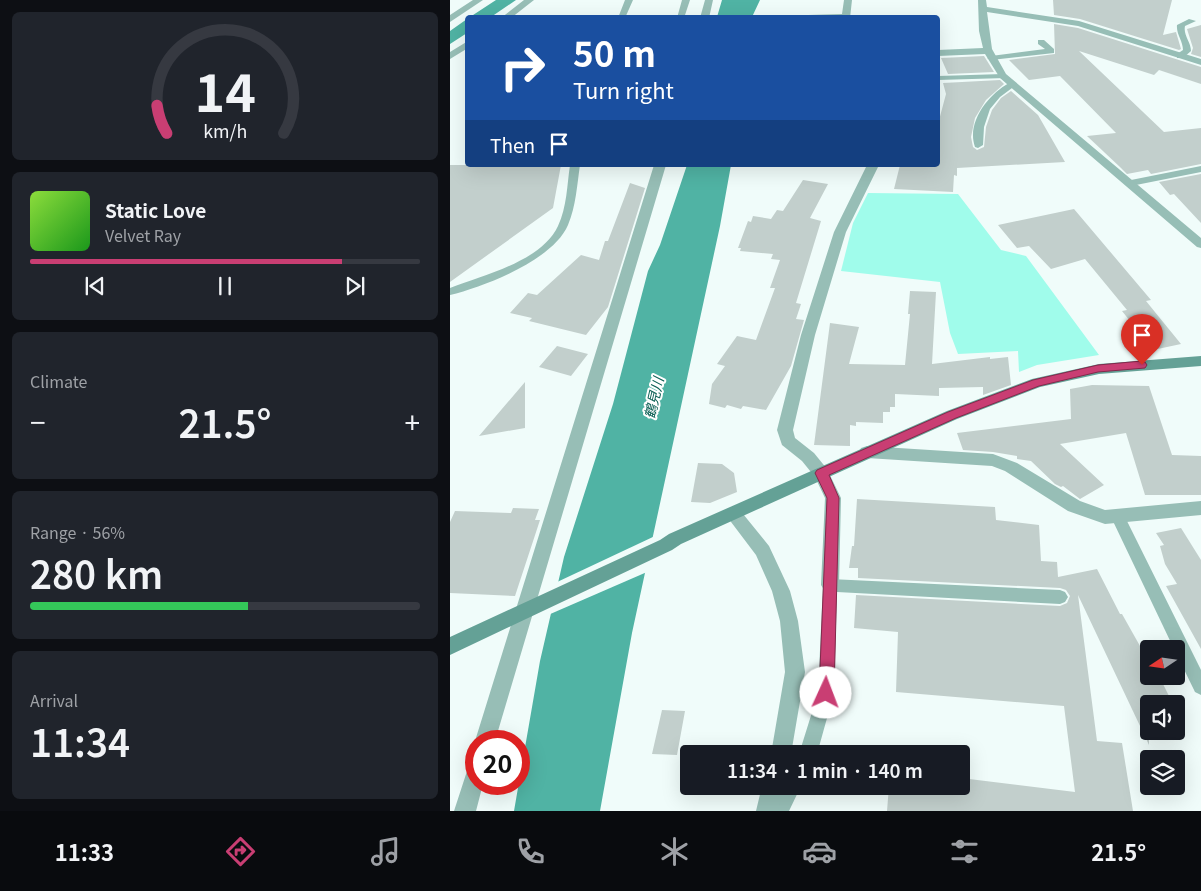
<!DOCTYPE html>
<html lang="en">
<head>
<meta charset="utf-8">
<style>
	body { margin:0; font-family:Georgia,"Noto Sans JP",serif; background:#20242c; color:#f1f3f6; height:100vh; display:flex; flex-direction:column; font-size:19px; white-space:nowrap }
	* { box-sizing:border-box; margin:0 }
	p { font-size:16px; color:#9ea1a6 }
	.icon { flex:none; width:28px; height:28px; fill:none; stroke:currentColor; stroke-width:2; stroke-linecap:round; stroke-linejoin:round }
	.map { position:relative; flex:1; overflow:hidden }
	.side { display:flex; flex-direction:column; gap:12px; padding:12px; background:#0d0f14; width:450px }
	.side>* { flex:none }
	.guide { position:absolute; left:15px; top:15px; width:475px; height:152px; border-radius:5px; box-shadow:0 5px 20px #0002; background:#1a4fa0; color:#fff; overflow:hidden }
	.needle { width:32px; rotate:257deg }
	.buttons { position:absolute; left:690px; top:640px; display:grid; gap:10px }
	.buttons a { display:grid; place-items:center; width:45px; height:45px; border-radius:5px; background:#171b24; box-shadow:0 5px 20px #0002; font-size:25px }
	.speed { position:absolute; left:15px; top:730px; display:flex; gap:10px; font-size:25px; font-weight:700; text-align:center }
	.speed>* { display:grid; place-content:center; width:65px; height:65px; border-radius:50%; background:#171b24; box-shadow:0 5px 20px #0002; line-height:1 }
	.speed .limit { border:8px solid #d22; background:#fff; color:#111 }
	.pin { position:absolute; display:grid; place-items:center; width:42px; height:42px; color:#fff; margin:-51px -21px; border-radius:50% 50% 50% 0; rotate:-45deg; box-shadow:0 0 5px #0007 }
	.pin .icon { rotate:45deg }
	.me { position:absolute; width:55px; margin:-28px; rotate:2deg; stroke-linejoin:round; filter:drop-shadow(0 0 4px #0008) }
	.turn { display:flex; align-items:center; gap:18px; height:105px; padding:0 25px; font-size:22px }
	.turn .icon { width:65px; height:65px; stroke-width:2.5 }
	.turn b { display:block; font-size:35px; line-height:42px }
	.then { display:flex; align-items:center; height:48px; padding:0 25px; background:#0003; gap:10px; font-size:19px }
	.big { font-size:38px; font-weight:600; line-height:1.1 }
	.side .card { flex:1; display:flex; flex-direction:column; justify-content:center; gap:8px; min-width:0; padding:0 18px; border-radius:8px; background:#20242c }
	.side .dial { align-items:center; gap:0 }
	.dial svg { height:130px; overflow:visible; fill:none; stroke:#363941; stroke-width:7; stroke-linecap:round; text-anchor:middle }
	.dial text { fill:#f1f3f6; stroke:none }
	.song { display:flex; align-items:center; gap:15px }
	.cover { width:60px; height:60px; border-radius:8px; background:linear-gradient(135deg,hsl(90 70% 55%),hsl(120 70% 35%)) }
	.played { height:5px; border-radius:2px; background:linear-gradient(90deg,#c93e73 80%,#363941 80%) }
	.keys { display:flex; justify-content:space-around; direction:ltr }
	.heat { display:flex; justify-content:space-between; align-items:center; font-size:28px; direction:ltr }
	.charge { height:8px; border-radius:4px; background:linear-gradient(90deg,#34c759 56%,#363941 0) }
	.trip { position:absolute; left:230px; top:745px; width:290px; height:50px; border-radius:5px; background:#171b24; box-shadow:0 5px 20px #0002; font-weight:600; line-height:50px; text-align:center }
	.tabs { display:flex; height:80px; justify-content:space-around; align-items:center; background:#090b0e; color:#9ea1a6 }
	.tabs .icon { width:35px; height:35px }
	.tabs .selected { color:#c93e73 }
	.tabs b { font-size:22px; color:#f1f3f6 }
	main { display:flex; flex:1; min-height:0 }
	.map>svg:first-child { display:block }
</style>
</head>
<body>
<main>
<section class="side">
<div class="card dial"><svg viewBox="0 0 100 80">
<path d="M14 69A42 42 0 1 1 86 69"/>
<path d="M14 69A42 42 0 0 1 8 52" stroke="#c93e73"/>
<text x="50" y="56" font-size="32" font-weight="700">14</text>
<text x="50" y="72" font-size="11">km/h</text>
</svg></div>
<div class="card">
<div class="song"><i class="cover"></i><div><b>Static Love</b><p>Velvet Ray</p></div></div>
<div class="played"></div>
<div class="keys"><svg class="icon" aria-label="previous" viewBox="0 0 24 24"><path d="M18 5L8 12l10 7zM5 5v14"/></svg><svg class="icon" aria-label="pause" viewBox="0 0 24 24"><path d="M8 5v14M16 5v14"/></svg><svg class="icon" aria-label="next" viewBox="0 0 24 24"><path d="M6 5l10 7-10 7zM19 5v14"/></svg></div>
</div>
<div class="card"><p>Climate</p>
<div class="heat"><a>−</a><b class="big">21.5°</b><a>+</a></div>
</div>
<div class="card"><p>Range · 56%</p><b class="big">280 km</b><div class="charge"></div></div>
<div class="card"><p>Arrival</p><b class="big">11:34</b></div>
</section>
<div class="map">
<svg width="751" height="811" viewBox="0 0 751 811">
	<rect width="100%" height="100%" fill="#f0fcfa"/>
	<path fill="#a0fceb" d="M418 193 508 194 551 250 576 256 649 355 587 365 569 372 568 351 508 354 500 333 490 282 391 271 403 223Z"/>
	<path fill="#50b3a4" d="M46 0H66L41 17H20Z
		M272 0H310L302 17H267Z
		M17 19V33L0 44V31Z
		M237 165H281L270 226 182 633 150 811H64L90 661 114 557 163 404 198 271 210 245Z"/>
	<path fill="#f0fcfa" d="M205 536 197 572 98 615 105 583Z"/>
	<path fill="#c2cfcc" d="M603 0H722L713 35 726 32 731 49 729 50 630 19 604 15Z
		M604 24 628 28 751 67V84L709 70 704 75 629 51 714 132 751 128V164L701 174 698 170 677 174 671 168 637 136 666 133 610 76 579 80 559 60 605 54Z
		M751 25V57L741 54 743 48 737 29Z
		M534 56 544 72 498 74 491 58Z
		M550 80 554 84 536 100 525 118 521 137 523 147 527 150 534 147 536 127 542 110 551 98 561 91 588 115 615 162 507 168V176L504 175 503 192 444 189 450 165H488V124L496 94 493 83Z
		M0 165H111L103 208 0 282Z
		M751 174V223L724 194 720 195 709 182Z
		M353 180 378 184 360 218 371 221 346 303 351 304 346 319 354 320 341 366 316 410 293 406 291 409 277 405 275 408 259 404 262 384 275 366 267 364 287 336 306 340 325 288H320L330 260 321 259 323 254 290 251 291 248H288L298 221 301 222 303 216 321 219 327 210 333 211Z
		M180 183 195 188 158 307 136 335 79 321 82 318 60 313 78 293 87 295 131 255 149 260 155 241H158Z
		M624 209 701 300 696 301 731 344 703 350 672 311 677 310 635 259 601 269 579 246 567 248 548 225Z
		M460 291 486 292 482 364 540 357V359L558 357 561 385 533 395V387L489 388V396L445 394V407H440V412H433V423L406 422V426L400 425V446L364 445 380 323 409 327 399 364 455 365 460 314H458Z
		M107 346 138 354 121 376 89 367Z
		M75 382V428L29 436Z
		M642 385 699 386 722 455 751 456V495H695L676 433 610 444 654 485 630 499 613 486 611 487 605 484 581 461 567 459V456L543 452 513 450 507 433 621 419 620 389Z
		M248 463 272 464 284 473 287 492 260 503 241 502Z
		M407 499 545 507 546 520 589 525 591 561 607 562 608 577 647 569 670 614H672L699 662V676H709L723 704H699V745L628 595 647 741 672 743 683 811H437L439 786H511V778L625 792 614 706 446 692 448 632 404 628 406 595 610 606 617 603 620 596 616 590 610 588 408 578V568H399L402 546H404Z
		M63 508 89 509 85 520H90L65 596 0 593V522L5 511 61 513Z
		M731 528 751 560V649L716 586 727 584 715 564 710 546 714 545 706 533Z
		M212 710 235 711 227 755 202 754Z"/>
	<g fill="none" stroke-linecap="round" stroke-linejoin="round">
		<path fill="#97beb6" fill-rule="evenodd" d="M175 0H183L175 18H168Z
			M232 0H240L234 18H227Z
			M739 19 746 21 735 26C733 35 741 42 741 51L733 58H727V54L733 50C733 41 726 34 727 25Z
			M588 40H594L604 49V53L541 60 537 58 541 56 595 49 588 44Z
			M553 74H556V78L488 80V76Z
			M559 83 566 85 550 97 540 109 534 127 533 145 528 148 525 147C516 122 539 94 559 83Z
			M120 165H130C127 185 126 206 118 225 103 260 36 286 0 295V288C34 275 92 261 108 226 117 207 117 185 120 165Z
			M751 166V172L681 186 676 183 681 180Z
			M668 511 673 513 751 670V695L745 692 726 653V649H724L661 517 663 513Z
			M380 579 610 590 615 592 618 597 615 602 610 604 387 592 384 693 367 754H349L368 693 373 585 375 580Z
			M332 786H351L339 811H320Z"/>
		<path fill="#97beb6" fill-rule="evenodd" d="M23 0H33L0 22V15Z
			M74 0H84L61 18H51Z
			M255 0H263L259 18H250Z
			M394 0H402L400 18H354L358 15 392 14Z
			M528 0H536L537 7 629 21 751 59V65L628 26 537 12 542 49 556 74 751 238V248L747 247 550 78 535 54 488 56V50L533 48 529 31Z
			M18 41V48L0 59V52Z
			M204 165H216L45 741H26V744L25 741Z
			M417 165H429L396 232 365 335 343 430 345 438 364 453 377 469 391 498 389 585 386 590 380 593 374 590 371 585 375 498 365 477 352 461 332 445 327 430 351 335 384 232Z
			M417 446 543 454 567 463 630 501 655 510 751 501V515L655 524 618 511 555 471 542 466 417 458 411 456 409 452 411 448Z
			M283 507 289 509 319 546 340 591 348 621 355 672 341 754H321L335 672 330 621 322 591 306 555 275 514 277 509Z
			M26 762V784H33L26 811H4L19 765Z
			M312 786H334L328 811H306Z"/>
		<path fill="#64a196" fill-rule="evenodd" d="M751 356V366L649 374 590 387 507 419 231 544 222 550 0 655V637L210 540 219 534 497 411 582 379 649 364Z"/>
	</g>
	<path fill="#c93e73" stroke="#83284b" d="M692 361 695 362 697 365 695 368 648 372 589 386 506 418 379 475 389 498 384 693 381 698 376 700 371 698 369 693 377 498 365 473 367 470 498 412 583 380 648 365Z"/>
	<g text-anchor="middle" stroke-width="4" stroke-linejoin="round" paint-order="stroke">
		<g font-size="14" font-style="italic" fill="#0d6156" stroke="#fff">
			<text transform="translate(204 398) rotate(-77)" y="5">鶴見川</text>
		</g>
	</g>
</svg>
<div class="buttons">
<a><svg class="needle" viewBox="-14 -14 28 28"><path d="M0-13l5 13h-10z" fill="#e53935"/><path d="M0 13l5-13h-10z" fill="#9ea1a6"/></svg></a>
<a><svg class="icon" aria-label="sound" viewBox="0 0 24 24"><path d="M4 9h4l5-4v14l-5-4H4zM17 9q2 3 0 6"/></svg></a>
<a><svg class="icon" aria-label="layers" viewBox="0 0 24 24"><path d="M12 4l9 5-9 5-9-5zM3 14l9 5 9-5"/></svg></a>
</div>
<div class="speed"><div class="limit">20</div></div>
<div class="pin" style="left:692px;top:365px;background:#d93025"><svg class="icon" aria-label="arrive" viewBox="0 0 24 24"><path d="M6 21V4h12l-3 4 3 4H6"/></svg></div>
<svg class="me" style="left:376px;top:693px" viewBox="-20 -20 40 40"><circle r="19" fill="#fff"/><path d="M0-13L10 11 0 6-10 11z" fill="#c93e73"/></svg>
<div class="trip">11:34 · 1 min · 140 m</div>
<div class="guide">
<div class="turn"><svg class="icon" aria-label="right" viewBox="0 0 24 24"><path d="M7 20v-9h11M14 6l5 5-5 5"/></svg><div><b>50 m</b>Turn right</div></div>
<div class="then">Then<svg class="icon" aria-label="arrive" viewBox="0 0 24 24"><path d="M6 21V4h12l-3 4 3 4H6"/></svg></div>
</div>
</div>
</main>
<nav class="tabs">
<b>11:33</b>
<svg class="icon selected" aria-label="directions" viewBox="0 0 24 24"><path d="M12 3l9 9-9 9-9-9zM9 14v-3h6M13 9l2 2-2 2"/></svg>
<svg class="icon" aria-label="music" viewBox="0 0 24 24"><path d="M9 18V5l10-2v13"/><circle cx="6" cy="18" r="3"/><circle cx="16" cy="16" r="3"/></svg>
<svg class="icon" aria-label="phone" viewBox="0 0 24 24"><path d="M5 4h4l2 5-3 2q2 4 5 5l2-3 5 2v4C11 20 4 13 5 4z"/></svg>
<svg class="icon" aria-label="climate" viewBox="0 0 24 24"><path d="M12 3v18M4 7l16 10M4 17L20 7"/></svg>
<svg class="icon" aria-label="car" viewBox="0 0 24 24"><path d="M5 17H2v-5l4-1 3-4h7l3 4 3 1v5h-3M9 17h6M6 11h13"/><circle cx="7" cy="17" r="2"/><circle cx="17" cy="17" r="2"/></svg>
<svg class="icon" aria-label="filters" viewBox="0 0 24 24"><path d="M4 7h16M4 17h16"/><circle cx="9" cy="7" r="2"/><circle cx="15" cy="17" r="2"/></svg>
<b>21.5°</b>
</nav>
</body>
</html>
